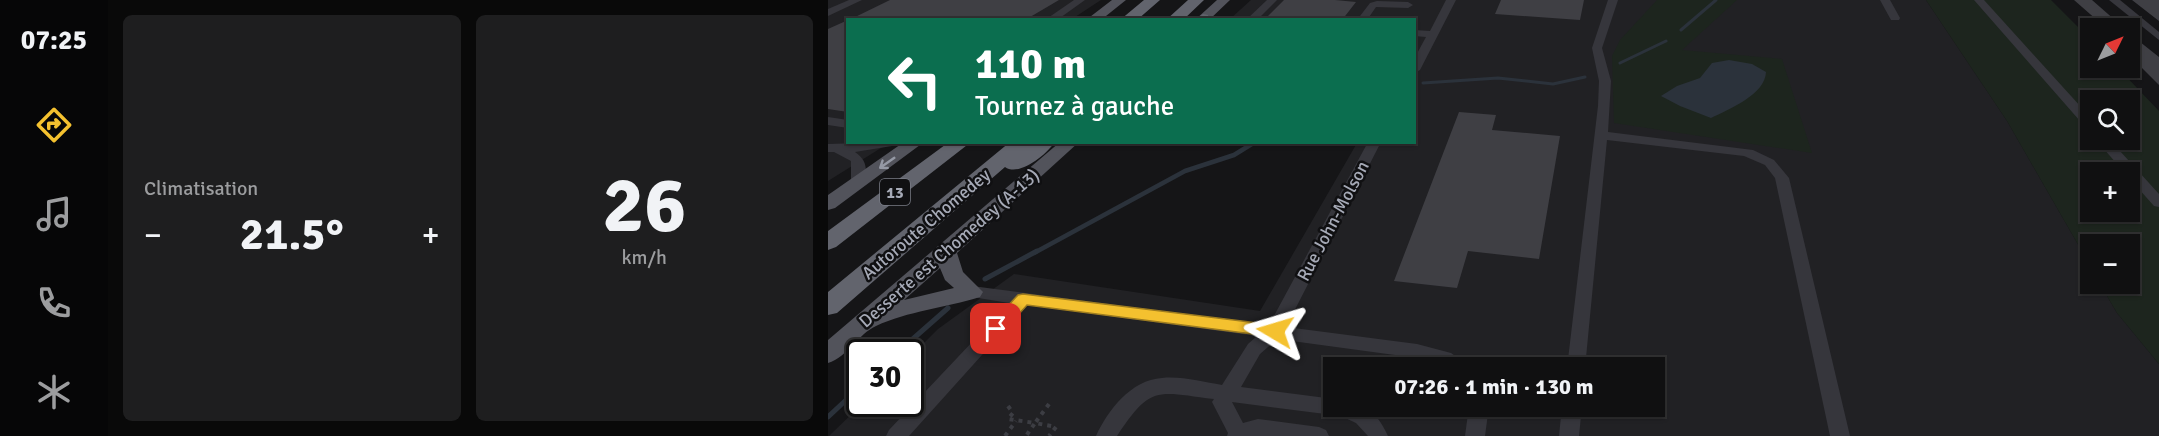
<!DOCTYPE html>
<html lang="fr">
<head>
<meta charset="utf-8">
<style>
	body { margin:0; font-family:Signika,sans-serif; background:#1e1e1f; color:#f1f3f6; height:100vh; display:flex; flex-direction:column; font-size:22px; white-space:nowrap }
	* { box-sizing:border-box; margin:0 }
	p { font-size:20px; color:#9c9d9f }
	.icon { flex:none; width:33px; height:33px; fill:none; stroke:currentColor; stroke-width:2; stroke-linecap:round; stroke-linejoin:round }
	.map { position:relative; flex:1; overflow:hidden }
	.side { display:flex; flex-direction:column; gap:15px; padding:15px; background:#090909; width:720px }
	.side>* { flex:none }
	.top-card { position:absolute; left:18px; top:18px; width:570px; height:126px; border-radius:0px; box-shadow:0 2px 4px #0004,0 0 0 2px #303031; background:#0b6e4f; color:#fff; overflow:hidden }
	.needle { width:39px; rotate:47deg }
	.buttons { position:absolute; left:1252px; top:18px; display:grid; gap:12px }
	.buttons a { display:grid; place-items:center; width:60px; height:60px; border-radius:0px; background:#101011; box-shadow:0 2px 4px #0004,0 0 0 2px #303031; font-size:30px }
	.speed { position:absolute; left:18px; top:339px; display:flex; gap:12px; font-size:30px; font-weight:700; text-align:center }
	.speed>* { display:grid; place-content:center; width:78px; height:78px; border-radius:50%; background:#101011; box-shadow:0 2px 4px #0004,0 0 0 2px #303031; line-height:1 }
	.speed .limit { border:3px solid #111; border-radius:9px; background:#fff; color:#111 }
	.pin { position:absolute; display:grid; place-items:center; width:51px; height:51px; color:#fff; margin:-26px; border-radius:12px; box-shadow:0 3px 9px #0006 }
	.me { position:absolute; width:66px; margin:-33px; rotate:277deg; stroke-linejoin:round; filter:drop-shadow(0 0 4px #0008) }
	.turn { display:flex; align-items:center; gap:21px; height:126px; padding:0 30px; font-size:27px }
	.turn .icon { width:78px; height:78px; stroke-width:2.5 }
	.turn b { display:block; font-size:42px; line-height:51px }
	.big { font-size:45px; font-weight:800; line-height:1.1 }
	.side .tile { flex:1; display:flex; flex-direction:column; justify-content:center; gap:9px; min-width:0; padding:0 21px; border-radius:9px; background:#1e1e1f }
	.side .dial { align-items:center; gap:0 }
	.dial b { font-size:78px; line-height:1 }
	.heat { display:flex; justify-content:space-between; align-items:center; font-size:33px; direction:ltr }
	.side .tiles { flex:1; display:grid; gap:15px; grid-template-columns:repeat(2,1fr) }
	.trip { position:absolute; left:495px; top:357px; width:342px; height:60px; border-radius:0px; background:#101011; box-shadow:0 2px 4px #0004,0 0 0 2px #303031; font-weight:800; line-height:60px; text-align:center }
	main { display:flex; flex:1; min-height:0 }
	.dock { display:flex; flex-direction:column; width:108px; justify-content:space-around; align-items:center; background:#060607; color:#9c9d9f }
	.dock .icon { width:42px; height:42px }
	.dock .active { color:#f4c12f }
	.dock b { font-size:27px; color:#f1f3f6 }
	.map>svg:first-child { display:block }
</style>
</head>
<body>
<main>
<nav class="dock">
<b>07:25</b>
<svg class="icon active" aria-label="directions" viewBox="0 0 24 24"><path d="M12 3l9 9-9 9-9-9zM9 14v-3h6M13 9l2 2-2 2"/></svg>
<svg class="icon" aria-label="music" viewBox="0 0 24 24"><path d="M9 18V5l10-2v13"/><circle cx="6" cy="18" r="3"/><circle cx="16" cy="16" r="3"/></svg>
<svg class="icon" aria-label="phone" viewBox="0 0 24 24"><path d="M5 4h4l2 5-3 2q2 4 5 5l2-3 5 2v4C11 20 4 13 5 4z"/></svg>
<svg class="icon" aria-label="climate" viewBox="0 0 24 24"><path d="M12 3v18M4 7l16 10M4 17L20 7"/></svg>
</nav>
<section class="side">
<div class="tiles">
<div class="tile"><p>Climatisation</p>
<div class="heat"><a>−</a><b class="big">21.5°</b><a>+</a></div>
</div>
<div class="tile dial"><b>26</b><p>km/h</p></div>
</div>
</section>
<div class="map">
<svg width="1331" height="436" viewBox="0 0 1331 436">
	<rect width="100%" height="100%" fill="#151517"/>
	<path fill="#212124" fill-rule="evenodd" d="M0 0H273L244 19 20 20V142L61 143 0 181Z
		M423 0H1098L1179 121 1263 267V284H1272L1289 313 1331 364V436H1L34 404H82L83 356 110 329 186 274 432 311 529 143 586 142V20L402 19ZM506 368H826V406H506Z"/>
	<path fill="#1d251e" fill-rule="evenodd" d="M829 0H909L854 50 954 59 984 153 786 123 784 56 792 40Z
		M1098 0H1223L1263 40V68H1290L1331 111V364L1289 313 1272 284H1302V244H1263V267L1179 121ZM1263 100H1302V140H1263ZM1263 172H1302V212H1263Z"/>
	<path fill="#2b323b" d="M901 60 924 64 938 72C937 95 901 109 883 118L852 106 833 96 849 86 872 78 884 63Z"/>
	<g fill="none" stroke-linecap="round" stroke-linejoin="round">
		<path stroke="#2b323b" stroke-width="3" d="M853 30 888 0
			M792 63 838 41
			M595 83 670 78 725 84 757 77"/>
		<path stroke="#2b323b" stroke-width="4.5" d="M206 253 357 171 406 155 427 142"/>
		<path stroke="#2b323b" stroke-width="5" d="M157 279 209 251
			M70 352 120 308
			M0 417 32 387"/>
	</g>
	<path fill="#3f3f44" d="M62 0H231L197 20H21Z
		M456 0H507L528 2 514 20H436Z
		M673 0H756L752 20 667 14Z
		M1246 0H1264L1296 28H1278Z
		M1304 0H1331V21Z
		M20 20V112L0 109V29Z
		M1302 34 1331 57V85L1302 56Z
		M631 112 668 115 664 130 732 136 711 259 640 251 629 288 566 281Z"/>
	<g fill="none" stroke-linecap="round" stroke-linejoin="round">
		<path stroke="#3c3d43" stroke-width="4" stroke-dasharray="4 5" stroke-linecap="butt" d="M221 404 207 423 228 427 221 436
			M180 406 185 413 180 419 207 423 198 436
			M177 436 188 421"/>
		<path fill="#36363c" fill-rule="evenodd" d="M21 0H34L0 16V9Z
			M246 0H257L229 20H217Z
			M439 0H449L429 20H418Z
			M618 0H628L592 70 586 73V59L598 37 586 36V30L602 31Z
			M780 0H790L774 48 783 81 780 132 925 150 946 160 961 178 1022 436H1002L947 178 937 165 916 156 779 140 757 368H739L770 106 771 81 764 48Z
			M1052 0H1062L1072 18 1071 20H1063Z
			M1146 0H1156L1263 118V130L1259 129Z
			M1281 0H1292L1331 32V40Z
			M549 1 580 2 585 5 580 8 548 7 539 20H529L542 3Z
			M0 117 20 120V128L0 125Z
			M1268 140H1282L1331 194V207L1326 206 1302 179V172H1296Z
			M70 142 64 146 27 152C39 160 39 169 37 183L30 187 23 183V161L6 152H0V144Z
			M540 142H553L458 327 589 344 623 353 637 363 639 368C618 368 609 363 589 358L449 339 432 354 413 387 506 399V406C535 406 547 407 560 436H540L528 423 513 416 404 402 415 423 430 419 491 427 498 430 501 436H399L400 433 384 402 386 399C329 392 323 384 289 436H268C280 410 303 380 334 378 354 376 375 382 394 385L420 344 429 336 199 305 81 436H58L61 430 181 303 138 296 136 292 138 288 144 286 441 325Z
			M641 406H661L657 436H637Z
			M734 406H754L751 436H731Z"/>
		<path fill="#52535b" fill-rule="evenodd" d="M284 0H298L273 20H258Z
			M389 0H402L381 20H367Z
			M76 142H96L7 208 0 210V195Z
			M232 142H251L129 253 135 272 155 292 152 297C117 308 80 311 48 326 30 334 20 357 0 363V340ZM112 268 117 280 126 288 76 300Z"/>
		<path fill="#62646d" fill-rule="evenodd" d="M316 0H332L309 20H292Z
			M360 0H376L355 20H338Z
			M375 14 380 15 381 20H366Z
			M121 142H143L8 247 0 250V231Z
			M182 142H227C218 155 191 177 177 167L9 313 0 315V292Z"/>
	</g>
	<defs><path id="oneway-shaft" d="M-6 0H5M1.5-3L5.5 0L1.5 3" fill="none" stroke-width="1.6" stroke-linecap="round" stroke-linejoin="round" transform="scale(1.5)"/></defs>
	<use stroke="#9599a5" href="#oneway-shaft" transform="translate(59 163) rotate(145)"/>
	<path fill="#f4c12f" stroke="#9f7d1f" stroke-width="1.5" d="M195 294 447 325 452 326 455 331 452 335 447 337 199 305 174 333H162L160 329 162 325 190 295Z"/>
	<g text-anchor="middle" stroke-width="5" stroke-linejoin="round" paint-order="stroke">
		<rect fill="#101012" stroke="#797c86" stroke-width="1.5" x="52" y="179" width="30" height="26" rx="4.5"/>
		<g font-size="16" font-weight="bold" fill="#a6aab7">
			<text x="67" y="198">13</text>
		</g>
		<g font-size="18" fill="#a6aab7" stroke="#101012">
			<text transform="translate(505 221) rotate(-62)" y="6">Rue John-Molson</text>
			<text transform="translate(98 224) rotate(-40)" y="6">Autoroute Chomedey</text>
			<text transform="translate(121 248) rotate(-41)" y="6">Desserte est Chomedey (A-13)</text>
		</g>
	</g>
</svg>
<div class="buttons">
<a><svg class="needle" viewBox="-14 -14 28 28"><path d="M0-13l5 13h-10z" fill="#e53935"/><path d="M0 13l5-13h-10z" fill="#9c9d9f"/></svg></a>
<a><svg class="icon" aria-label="search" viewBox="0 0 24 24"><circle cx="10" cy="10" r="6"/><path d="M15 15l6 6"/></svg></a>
<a>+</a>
<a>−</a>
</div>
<div class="speed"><div class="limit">30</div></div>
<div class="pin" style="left:168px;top:329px;background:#d93025"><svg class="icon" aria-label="arrive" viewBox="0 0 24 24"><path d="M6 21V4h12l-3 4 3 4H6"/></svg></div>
<svg class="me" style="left:447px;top:331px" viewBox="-20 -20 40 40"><path d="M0-17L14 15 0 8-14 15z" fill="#f4c12f" stroke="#fff" stroke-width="4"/></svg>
<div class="trip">07:26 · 1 min · 130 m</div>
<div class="top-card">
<div class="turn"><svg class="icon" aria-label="left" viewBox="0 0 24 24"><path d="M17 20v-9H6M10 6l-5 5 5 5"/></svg><div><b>110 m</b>Tournez à gauche</div></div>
</div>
</div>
</main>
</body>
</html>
